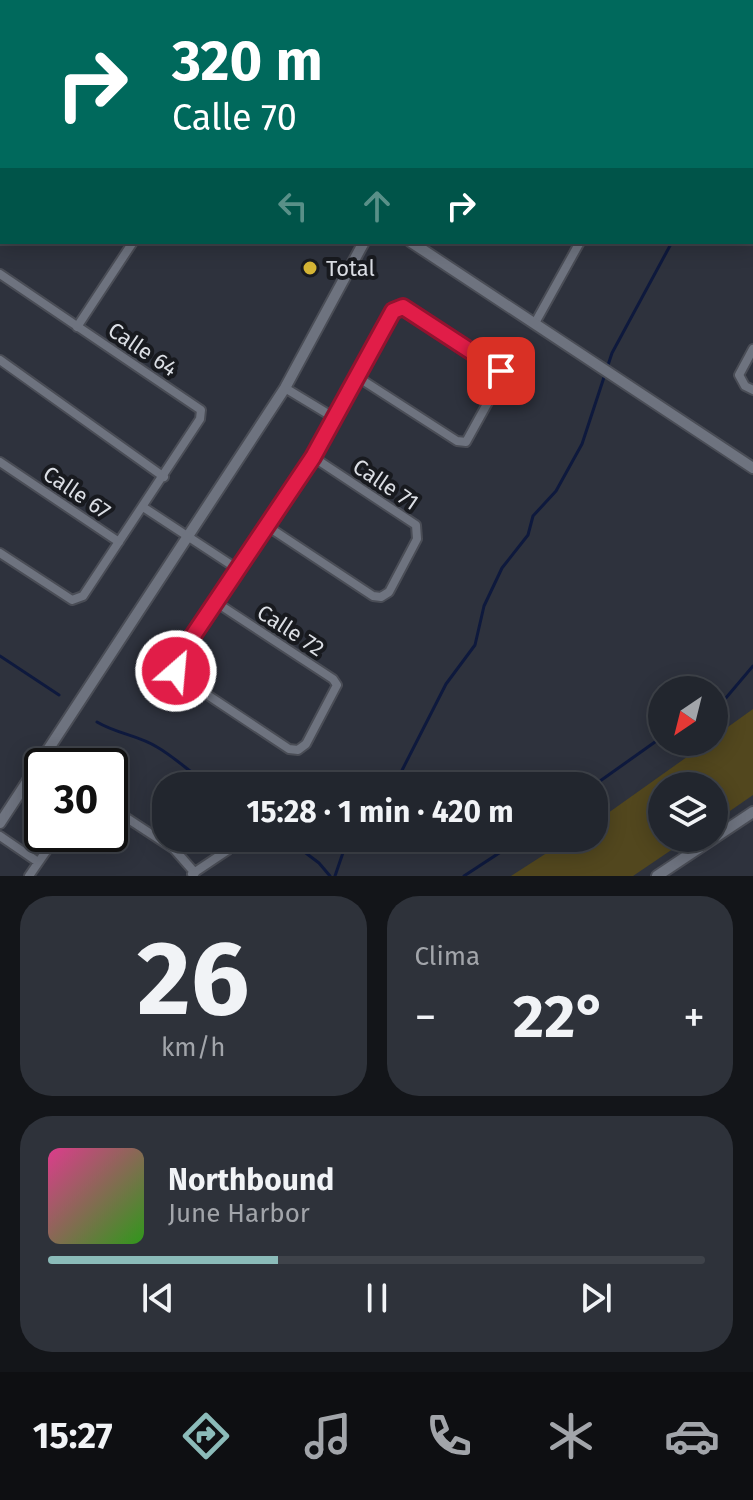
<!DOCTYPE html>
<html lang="es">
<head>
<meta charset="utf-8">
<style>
	body { margin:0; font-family:"Fira Sans",sans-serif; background:#2e323a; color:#f1f3f6; height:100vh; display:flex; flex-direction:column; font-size:30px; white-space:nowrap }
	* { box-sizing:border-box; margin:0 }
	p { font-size:26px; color:#a2a5aa }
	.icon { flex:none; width:44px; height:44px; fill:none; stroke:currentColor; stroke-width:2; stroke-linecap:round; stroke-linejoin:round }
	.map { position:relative; height:876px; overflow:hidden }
	.sheet { display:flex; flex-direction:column; gap:20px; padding:20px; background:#131519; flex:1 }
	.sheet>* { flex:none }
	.top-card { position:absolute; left:0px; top:0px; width:754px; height:244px; box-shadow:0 4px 20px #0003,0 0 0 2px #3f434a; background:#00695c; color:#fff; overflow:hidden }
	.needle { width:52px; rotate:215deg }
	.fabs { position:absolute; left:648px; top:676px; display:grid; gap:16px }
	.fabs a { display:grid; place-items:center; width:80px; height:80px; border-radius:50%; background:#22262e; box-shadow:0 4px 20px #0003,0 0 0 2px #3f434a; font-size:40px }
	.speed { position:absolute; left:24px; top:748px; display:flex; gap:16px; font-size:40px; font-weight:700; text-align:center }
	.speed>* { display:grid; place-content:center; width:104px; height:104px; border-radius:50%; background:#22262e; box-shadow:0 4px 20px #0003,0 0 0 2px #3f434a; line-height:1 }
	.speed .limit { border:4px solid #111; border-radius:12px; background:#fff; color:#111 }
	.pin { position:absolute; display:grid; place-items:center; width:68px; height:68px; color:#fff; margin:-34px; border-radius:16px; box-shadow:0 4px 12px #0006 }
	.me { position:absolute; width:88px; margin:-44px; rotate:27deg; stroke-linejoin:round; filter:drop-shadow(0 0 6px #0008) }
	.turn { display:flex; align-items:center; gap:28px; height:168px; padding:0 40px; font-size:36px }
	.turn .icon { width:104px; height:104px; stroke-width:2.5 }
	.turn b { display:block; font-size:56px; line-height:68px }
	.lanes { display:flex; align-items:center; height:76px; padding:0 40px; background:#0003; justify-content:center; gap:40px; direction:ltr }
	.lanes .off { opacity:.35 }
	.big { font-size:60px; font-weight:700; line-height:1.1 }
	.sheet .widget { flex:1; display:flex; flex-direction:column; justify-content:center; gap:12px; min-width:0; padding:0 28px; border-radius:32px; background:#2e323a }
	.sheet .dial { align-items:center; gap:0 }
	.dial b { font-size:104px; line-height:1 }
	.song { display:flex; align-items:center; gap:24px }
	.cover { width:96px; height:96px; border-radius:12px; background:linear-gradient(135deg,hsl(330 70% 55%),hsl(110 70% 35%)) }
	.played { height:8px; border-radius:4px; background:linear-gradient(90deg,#8bbbb9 35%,#3f434a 35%) }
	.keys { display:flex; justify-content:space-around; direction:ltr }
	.heat { display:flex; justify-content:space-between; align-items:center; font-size:44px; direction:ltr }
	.sheet .tiles { flex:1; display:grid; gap:20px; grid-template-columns:1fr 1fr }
	.widget:last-child { grid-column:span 2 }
	.trip { position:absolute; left:152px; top:772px; width:456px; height:80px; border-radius:32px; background:#22262e; box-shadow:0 4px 20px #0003,0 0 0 2px #3f434a; font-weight:700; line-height:80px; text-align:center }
	.dock { display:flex; height:128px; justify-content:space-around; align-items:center; background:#0e0f12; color:#a2a5aa }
	.dock .icon { width:56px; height:56px }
	.dock .current { color:#8bbbb9 }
	.dock b { font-size:36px; color:#f1f3f6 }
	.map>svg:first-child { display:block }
</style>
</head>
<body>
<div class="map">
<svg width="753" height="876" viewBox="0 0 753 876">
	<rect width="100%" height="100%" fill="#2e323d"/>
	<path fill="#52471e" d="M753 709V795L714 822V786H662V838H689L633 876H511L570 838H594V823L708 742H714V737Z"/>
	<path fill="#0e193d" d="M0 50 2 52V202L0 201Z"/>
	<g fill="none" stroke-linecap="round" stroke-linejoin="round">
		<path stroke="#0e193d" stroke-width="3" d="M752 97 753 95
			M0 656 59 695
			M714 712 753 666
			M97 722C117 734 138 735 157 747 176 758 192 774 210 786
			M394 786 446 684 475 645 484 606 502 568 528 535 533 516 556 491 582 444 612 353 672 242
			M593 786 662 737
			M286 838 319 863 330 876
			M335 876 348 838
			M464 876 522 838"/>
		<g stroke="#4a4d56" stroke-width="12">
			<path id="minor" d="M11 0 14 2
				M665 0 668 2
				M553 2 554 0
				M0 274 201 410 200 419 83 596 72 600 0 553
				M535 323 580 242
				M77 327 133 242
				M753 349 739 375 745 386 753 390
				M0 360 164 477
				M285 388 333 417
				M0 462 119 542
				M143 507 239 570
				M267 526 373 596 381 597 389 592 417 539 416 525 313 457
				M217 603 333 679 337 685 306 744 298 750 289 749 182 678 176 671V661L313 457 393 311 403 307 501 371 502 377 466 442 457 441 356 376
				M110 807 174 849 195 873
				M0 836 38 862
				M192 874 228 850
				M29 876 58 834"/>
		</g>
		<g stroke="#4a4d56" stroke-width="14">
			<path id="tertiary" d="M51 0 54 2
				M494 2 495 0
				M411 242 753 468
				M0 823 285 388 364 242
				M657 876 753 812"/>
		</g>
		<use href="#minor" stroke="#6e737f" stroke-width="8"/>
		<use href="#tertiary" stroke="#6e737f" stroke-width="10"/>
	</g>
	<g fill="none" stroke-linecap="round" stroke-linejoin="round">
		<g stroke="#92132f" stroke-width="20">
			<path id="route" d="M176 671V661L313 457 393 311 403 307 501 371"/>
		</g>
		<use href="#route" stroke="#e11d48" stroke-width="14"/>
	</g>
	<circle fill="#d5b535" stroke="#181a1f" stroke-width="3" cx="310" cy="268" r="8"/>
	<g text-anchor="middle" stroke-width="8" stroke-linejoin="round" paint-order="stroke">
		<g font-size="22" fill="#dbdee4" stroke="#181a1f" text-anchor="start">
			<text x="326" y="276">Total</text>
		</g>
		<g font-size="22" fill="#dbdee4" stroke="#181a1f">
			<text transform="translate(143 349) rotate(34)" y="8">Calle 64</text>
			<text transform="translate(386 484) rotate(34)" y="8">Calle 71</text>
			<text transform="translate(77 492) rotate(34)" y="8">Calle 67</text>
			<text transform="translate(291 630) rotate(33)" y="8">Calle 72</text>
		</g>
	</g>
</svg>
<div class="fabs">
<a><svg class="needle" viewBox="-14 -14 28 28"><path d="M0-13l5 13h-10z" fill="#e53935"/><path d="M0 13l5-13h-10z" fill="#a2a5aa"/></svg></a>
<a><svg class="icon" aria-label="layers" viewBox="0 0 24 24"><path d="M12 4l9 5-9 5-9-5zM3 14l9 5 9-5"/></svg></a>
</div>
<div class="speed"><div class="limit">30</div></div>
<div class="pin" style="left:501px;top:371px;background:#d93025"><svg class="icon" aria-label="arrive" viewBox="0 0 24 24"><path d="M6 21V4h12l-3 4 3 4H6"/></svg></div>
<svg class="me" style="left:176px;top:671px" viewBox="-20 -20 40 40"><circle r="17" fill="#e11d48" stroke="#fff" stroke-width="3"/><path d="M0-11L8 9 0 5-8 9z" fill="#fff"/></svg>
<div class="trip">15:28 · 1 min · 420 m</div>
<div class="top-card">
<div class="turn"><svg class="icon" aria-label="right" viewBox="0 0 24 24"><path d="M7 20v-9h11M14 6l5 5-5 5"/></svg><div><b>320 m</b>Calle 70</div></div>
<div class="lanes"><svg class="icon off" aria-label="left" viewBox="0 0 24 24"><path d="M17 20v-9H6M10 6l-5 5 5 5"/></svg><svg class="icon off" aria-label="ahead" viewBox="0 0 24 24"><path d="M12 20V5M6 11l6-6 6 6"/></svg><svg class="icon" aria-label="right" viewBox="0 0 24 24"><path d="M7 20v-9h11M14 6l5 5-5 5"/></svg></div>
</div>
</div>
<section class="sheet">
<div class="tiles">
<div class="widget dial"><b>26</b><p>km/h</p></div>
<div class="widget"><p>Clima</p>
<div class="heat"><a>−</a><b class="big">22°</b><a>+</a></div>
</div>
<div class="widget">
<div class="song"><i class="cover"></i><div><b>Northbound</b><p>June Harbor</p></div></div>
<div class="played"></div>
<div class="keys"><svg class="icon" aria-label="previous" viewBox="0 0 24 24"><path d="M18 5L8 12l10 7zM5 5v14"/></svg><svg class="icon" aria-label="pause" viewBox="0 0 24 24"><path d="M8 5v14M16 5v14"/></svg><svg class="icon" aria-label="next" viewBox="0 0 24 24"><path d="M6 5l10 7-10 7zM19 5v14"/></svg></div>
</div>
</div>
</section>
<nav class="dock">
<b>15:27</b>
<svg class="icon current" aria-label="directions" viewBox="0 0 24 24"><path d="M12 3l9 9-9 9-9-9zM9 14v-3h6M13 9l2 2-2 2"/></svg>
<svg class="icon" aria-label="music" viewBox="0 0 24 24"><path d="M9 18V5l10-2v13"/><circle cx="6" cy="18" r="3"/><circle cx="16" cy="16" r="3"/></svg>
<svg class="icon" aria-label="phone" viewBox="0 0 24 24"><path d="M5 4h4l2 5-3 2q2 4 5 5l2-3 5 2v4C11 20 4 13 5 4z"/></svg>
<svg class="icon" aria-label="climate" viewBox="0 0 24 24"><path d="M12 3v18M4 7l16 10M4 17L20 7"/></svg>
<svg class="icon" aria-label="car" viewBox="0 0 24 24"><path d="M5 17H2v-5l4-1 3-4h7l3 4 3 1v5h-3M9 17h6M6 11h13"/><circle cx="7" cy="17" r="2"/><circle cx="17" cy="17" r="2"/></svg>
</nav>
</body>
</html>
